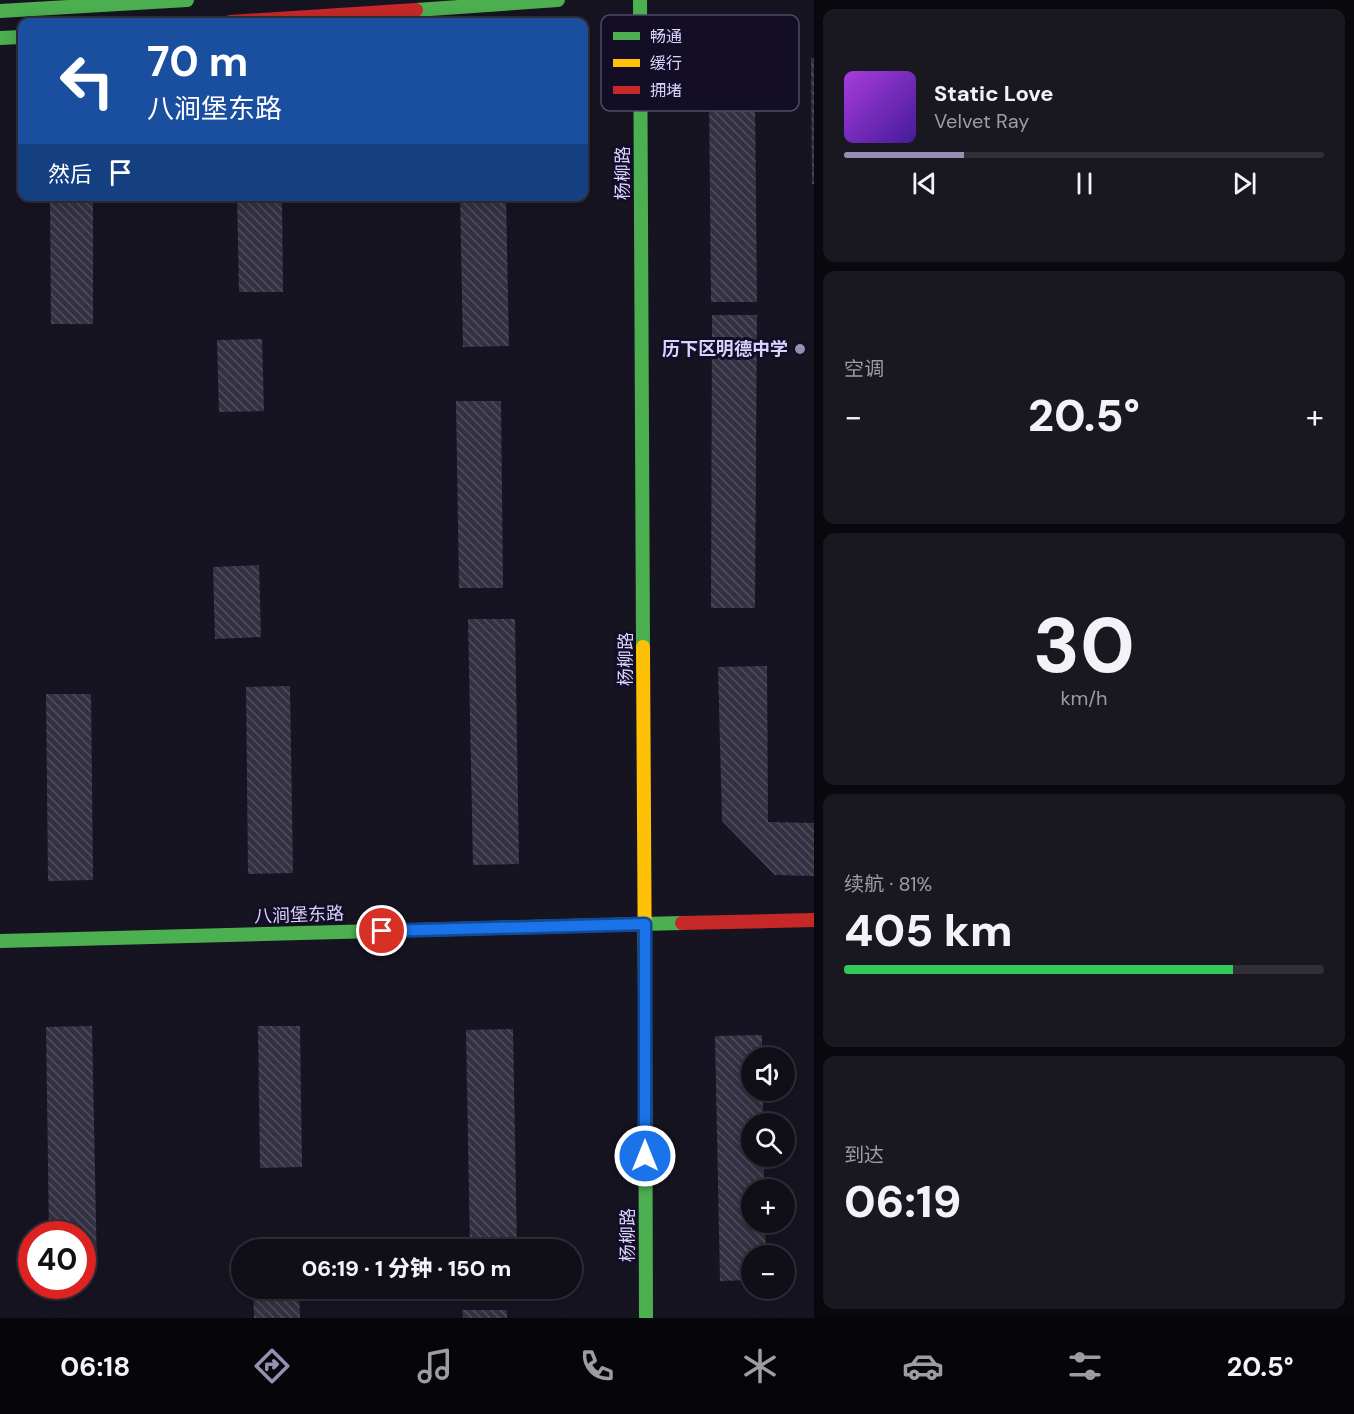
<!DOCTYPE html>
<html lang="zh">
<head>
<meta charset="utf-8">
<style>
	body { margin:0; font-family:"DM Sans","Noto Sans SC",sans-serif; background:#191821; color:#f1f3f6; height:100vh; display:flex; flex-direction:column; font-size:22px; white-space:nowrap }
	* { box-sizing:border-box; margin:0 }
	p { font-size:20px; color:#9c9ca2 }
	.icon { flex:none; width:33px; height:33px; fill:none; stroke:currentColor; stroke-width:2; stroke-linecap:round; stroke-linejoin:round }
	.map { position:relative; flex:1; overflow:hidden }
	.panel { display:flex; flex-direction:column; gap:9px; padding:9px; background:#09080d; width:540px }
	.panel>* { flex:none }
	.banner { position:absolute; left:18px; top:18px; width:570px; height:183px; border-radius:12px; box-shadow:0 3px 15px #0003,0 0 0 2px #302f37; background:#1a4fa0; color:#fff; overflow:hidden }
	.controls { position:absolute; left:741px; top:1047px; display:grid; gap:12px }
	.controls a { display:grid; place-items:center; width:54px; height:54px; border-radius:50%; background:#100f18; box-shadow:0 3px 15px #0003,0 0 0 2px #302f37; font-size:30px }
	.speed { position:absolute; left:18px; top:1221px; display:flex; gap:12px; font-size:30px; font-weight:700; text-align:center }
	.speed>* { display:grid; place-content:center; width:78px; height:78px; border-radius:50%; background:#100f18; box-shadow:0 3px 15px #0003,0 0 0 2px #302f37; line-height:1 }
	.speed .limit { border:9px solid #d22; background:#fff; color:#111 }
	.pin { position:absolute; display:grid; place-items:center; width:51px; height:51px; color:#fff; margin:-26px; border:3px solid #fff; border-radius:50%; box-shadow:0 2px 6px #0007 }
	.me { position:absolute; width:66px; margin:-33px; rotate:0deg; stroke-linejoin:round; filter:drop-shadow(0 0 4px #0008) }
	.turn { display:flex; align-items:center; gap:21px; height:126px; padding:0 30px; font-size:27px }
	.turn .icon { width:78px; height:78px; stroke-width:2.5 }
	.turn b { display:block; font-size:42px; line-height:51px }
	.then { display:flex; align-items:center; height:57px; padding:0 30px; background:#0003; gap:12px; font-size:22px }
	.big { font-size:45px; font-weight:800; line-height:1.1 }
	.panel .tile { flex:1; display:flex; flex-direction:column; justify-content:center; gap:9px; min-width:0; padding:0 21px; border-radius:12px; background:#191821 }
	.panel .dial { align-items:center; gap:0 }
	.dial b { font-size:78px; line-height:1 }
	.song { display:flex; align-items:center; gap:18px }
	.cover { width:72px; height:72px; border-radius:9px; background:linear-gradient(135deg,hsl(280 70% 55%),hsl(260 70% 35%)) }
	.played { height:6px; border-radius:3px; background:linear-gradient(90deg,#9590b1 25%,#302f37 25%) }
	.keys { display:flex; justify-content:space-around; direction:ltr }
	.heat { display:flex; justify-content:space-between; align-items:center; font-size:33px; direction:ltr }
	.charge { height:9px; border-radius:4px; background:linear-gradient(90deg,#34c759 81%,#302f37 0) }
	.trip { position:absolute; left:231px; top:1239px; width:351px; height:60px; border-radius:30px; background:#100f18; box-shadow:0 3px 15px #0003,0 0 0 2px #302f37; font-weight:800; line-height:60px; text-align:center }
	.dock { display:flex; height:96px; justify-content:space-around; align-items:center; background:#06060a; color:#9c9ca2 }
	.dock .icon { width:42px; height:42px }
	.dock .on { color:#9590b1 }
	.dock b { font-size:27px; color:#f1f3f6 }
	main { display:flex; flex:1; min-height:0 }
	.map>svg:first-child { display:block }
</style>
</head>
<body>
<main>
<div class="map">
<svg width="814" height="1318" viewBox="0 0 814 1318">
	<defs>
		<pattern id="building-back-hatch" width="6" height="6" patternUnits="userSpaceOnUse" patternTransform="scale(1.5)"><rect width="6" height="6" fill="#343143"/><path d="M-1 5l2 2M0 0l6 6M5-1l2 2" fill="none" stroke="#514e5f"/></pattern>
	</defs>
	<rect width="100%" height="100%" fill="#161420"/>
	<path fill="url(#building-back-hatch)" d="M811 58H814V184H812Z
		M709 98H755L757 302H711Z
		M50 196H93V324H51Z
		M237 196H282L283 292H239Z
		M460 196H506L509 346 463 347Z
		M712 315H757L755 608H711Z
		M262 339 264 411 219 412 217 340Z
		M456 401H501L503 588H459Z
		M259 565 261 637 215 639 213 567Z
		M468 619H515L519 864 473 865Z
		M767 666 768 822 814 823V876L775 875 722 821 718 667Z
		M290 686 293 873 248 874 246 687Z
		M46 694H91L93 880 48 881Z
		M92 1026 97 1271 82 1272V1234H49L46 1027Z
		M258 1026H300L302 1167 260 1168Z
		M513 1029 517 1250H470L466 1030Z
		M762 1035V1058H752V1090H763V1124H752V1156H764V1190H752V1222H765L766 1256H752V1280L720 1281 715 1036Z
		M253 1288H299L300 1318H254Z
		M462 1310H507V1318H463Z"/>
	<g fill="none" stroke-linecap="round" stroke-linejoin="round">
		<path stroke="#4caf50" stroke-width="14" d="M640 0 643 647
			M416 10 558 0
			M0 11 187 0
			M0 38 22 37
			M0 941 682 923
			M645 991 646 1318"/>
		<path stroke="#ffc107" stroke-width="14" d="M643 647 645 991"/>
		<path stroke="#c62828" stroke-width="14" d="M230 22 416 10
			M682 923 814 920"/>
	</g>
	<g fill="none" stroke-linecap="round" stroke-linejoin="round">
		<g stroke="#114b97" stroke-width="15">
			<path id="route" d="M382 931 645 924V1156"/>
		</g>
		<use href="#route" stroke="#1a73e8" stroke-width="10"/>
	</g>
	<circle fill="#9590b1" stroke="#130e26" stroke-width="2" cx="800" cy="349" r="6"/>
	<g text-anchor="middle" stroke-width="6" stroke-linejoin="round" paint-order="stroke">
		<g font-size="18" fill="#dad3ff" stroke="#130e26">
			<text transform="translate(623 173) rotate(-90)" y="6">杨柳路</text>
			<text transform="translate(626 659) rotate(-90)" y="6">杨柳路</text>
			<text transform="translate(299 915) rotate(-2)" y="6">八涧堡东路</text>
			<text transform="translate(628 1235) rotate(-90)" y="6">杨柳路</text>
		</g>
		<g font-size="18" font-weight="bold" fill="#dad3ff" stroke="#130e26" text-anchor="end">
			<text x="788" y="355">历下区明德中学</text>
		</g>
	</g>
	<rect x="601" y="15" width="198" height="96" rx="9" fill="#130e26" stroke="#4f4967" stroke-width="1.5"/>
	<rect x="613" y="32" width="27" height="8" fill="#4caf50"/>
	<rect x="613" y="59" width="27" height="8" fill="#ffc107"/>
	<rect x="613" y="86" width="27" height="8" fill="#c62828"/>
	<g font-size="16" fill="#dad3ff">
		<text x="650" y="42">畅通</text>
		<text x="650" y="69">缓行</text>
		<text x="650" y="96">拥堵</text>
	</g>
</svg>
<div class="controls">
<a><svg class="icon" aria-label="sound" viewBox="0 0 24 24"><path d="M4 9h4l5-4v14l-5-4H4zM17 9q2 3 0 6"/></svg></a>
<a><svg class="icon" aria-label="search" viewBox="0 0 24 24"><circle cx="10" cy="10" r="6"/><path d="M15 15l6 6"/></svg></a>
<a>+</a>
<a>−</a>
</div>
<div class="speed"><div class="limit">40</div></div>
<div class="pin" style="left:382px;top:931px;background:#d93025"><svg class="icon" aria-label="arrive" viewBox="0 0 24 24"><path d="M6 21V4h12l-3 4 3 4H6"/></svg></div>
<svg class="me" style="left:645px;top:1156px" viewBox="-20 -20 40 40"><circle r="17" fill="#1a73e8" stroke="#fff" stroke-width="3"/><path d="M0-11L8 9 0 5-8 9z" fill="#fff"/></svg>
<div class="trip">06:19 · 1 分钟 · 150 m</div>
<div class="banner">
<div class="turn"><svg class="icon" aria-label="left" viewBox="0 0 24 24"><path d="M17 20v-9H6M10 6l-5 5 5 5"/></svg><div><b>70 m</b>八涧堡东路</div></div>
<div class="then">然后<svg class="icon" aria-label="arrive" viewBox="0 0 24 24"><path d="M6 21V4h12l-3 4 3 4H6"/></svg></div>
</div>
</div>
<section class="panel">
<div class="tile">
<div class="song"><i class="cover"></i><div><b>Static Love</b><p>Velvet Ray</p></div></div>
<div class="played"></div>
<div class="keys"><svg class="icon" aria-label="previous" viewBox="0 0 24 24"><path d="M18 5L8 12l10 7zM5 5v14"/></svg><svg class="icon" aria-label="pause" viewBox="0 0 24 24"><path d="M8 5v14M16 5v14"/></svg><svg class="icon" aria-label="next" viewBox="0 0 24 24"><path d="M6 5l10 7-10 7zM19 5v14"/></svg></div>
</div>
<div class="tile"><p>空调</p>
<div class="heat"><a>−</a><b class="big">20.5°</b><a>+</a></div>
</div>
<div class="tile dial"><b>30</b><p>km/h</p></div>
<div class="tile"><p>续航 · 81%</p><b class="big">405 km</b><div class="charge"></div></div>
<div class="tile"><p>到达</p><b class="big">06:19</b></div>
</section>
</main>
<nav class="dock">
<b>06:18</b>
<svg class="icon on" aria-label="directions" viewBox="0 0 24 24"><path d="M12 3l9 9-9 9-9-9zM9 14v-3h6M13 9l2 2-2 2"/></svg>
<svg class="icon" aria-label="music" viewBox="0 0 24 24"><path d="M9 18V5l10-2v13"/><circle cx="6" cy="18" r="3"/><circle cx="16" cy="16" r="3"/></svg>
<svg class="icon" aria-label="phone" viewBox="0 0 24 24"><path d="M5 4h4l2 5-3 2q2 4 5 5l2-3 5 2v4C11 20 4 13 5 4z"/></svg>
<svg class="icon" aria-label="climate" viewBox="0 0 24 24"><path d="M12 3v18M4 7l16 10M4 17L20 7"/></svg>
<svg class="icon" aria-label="car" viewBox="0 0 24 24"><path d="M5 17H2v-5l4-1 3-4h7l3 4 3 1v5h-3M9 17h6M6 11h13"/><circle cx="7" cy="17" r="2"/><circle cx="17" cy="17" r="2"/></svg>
<svg class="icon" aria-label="filters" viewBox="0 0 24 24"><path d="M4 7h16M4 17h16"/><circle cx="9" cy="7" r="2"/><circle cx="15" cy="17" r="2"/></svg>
<b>20.5°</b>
</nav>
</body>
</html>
